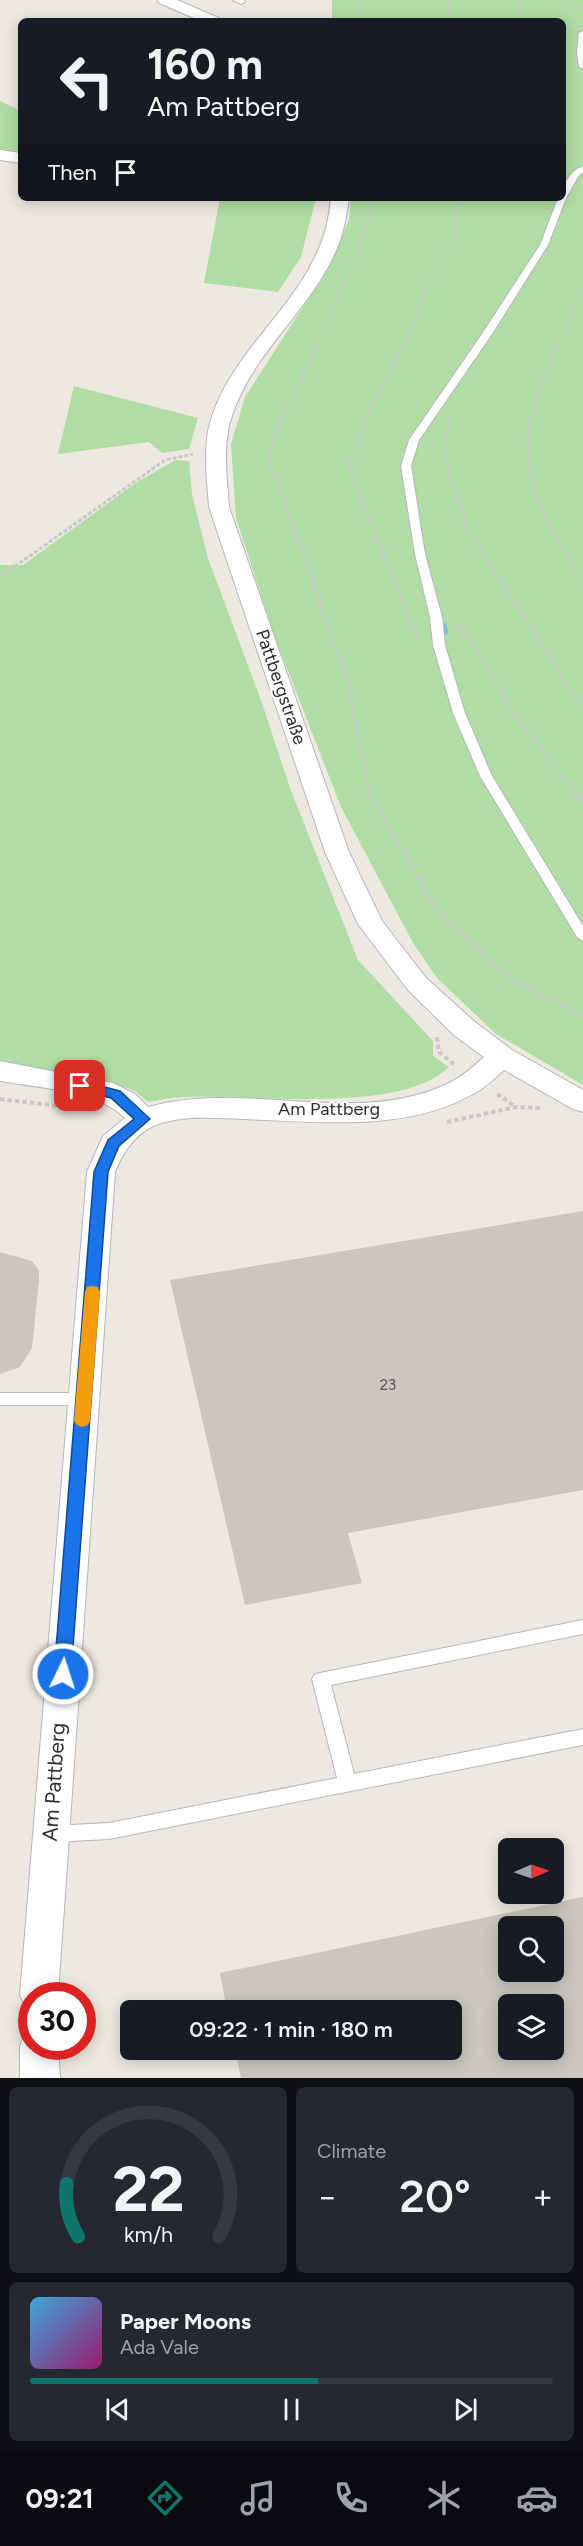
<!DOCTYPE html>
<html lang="en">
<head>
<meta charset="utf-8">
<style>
	body { margin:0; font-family:Figtree,sans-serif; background:#242831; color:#f1f3f6; height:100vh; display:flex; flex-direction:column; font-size:22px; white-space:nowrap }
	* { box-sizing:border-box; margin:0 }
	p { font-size:20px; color:#9ea1a6 }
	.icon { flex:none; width:33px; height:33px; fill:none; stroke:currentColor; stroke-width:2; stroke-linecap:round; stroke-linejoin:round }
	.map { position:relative; height:2078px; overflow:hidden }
	.panel { display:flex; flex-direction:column; gap:9px; padding:9px; background:#0d0f14; flex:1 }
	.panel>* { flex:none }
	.top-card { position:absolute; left:18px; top:18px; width:548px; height:183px; border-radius:9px; box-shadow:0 3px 15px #0003; background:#171b24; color:#f1f3f6; overflow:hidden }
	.needle { width:39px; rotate:88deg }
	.fabs { position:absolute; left:498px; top:1838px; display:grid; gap:12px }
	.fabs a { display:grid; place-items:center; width:66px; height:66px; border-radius:9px; background:#171b24; box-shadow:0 3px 15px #0003; font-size:30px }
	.speed { position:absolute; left:18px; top:1982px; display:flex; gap:12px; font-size:30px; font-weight:700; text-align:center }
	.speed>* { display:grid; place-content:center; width:78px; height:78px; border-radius:50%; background:#171b24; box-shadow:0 3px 15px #0003; line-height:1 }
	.speed .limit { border:9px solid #d22; background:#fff; color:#111 }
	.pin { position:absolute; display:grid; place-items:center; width:51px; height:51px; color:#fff; margin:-26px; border-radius:12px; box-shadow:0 3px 9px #0006 }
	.me { position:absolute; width:66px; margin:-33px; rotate:4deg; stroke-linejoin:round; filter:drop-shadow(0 0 4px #0008) }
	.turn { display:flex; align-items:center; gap:21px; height:126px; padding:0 30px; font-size:27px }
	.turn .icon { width:78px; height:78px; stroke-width:2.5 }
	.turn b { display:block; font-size:42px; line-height:51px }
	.then { display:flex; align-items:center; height:57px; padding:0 30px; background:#0003; gap:12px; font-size:22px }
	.big { font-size:45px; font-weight:600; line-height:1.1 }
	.panel .card { flex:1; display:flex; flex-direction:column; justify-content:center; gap:9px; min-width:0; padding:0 21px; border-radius:9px; background:#242831 }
	.panel .dial { align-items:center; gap:0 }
	.dial svg { height:156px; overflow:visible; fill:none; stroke:#363941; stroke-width:7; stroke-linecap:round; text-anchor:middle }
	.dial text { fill:#f1f3f6; stroke:none }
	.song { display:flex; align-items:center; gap:18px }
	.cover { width:72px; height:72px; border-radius:9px; background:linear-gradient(135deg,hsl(200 70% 55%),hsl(320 70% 35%)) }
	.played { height:6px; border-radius:3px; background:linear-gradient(90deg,#0f766e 55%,#363941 55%) }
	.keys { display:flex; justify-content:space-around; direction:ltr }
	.heat { display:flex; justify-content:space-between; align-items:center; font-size:33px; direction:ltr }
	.panel .tiles { flex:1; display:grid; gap:9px; grid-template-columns:1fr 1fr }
	.card:last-child { grid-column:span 2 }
	.trip { position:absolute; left:120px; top:2000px; width:342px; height:60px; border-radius:9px; background:#171b24; box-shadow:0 3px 15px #0003; font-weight:600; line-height:60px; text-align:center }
	.menu { display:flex; height:96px; justify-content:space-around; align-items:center; background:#090b0e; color:#9ea1a6 }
	.menu .icon { width:42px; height:42px }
	.menu .current { color:#0f766e }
	.menu b { font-size:27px; color:#f1f3f6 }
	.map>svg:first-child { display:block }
</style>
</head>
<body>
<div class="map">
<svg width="583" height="2078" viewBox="0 0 583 2078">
	<rect width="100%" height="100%" fill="#ede9e1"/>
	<path fill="#b0dda3" d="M332 0H583V1085L496 1034 437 978 413 943 341 807 274 635 236 518 231 444 245 397 330 265 349 219 351 198H562V21H332Z
		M0 101 21 111V154L0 151Z
		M220 198H316L301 257 278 292 204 283Z
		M74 386 198 418 189 449 162 453 149 442 58 454Z
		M175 460 189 461 192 494 208 558 262 703 290 788 358 960 433 1041V1056L449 1067C400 1115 251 1094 185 1097 172 1097 160 1100 148 1102L135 1091 116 1084 0 1061V565H23L136 483Z"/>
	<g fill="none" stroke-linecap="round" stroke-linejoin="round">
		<path stroke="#7fbde3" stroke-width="6" d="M444 626 445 632"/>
	</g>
	<path fill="#c9c7bf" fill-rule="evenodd" d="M583 1211V1490L348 1533 362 1583 245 1605 170 1280Z
		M0 1252 32 1261 39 1270V1280L32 1348 20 1367 0 1374Z
		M583 1897V2078H241L235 2049H452V2010H227L220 1973ZM508 1926H554V1971H508ZM508 2004H554V2049H508Z"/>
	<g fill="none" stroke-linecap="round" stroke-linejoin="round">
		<g stroke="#b4b5bf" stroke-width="2">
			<path id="service" d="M233 0H243L245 2 241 4Z
				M583 31V69L579 67 577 52 579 33Z
				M583 166V172L579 175 566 198 548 245 492 334 419 440 411 466 425 554 442 617 445 645 465 713 492 776 583 926V941L577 937 480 776 453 713 433 645 430 617 415 554 401 466 409 440 482 334 540 245 558 198H562C562 184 570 171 583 166Z
				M0 1393H84L90 1395 92 1399 90 1403 84 1405H0Z
				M583 1620V1634L331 1685 354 1774 583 1729V1745L109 1839 52 1842 46 1840 43 1834 46 1828 52 1826 109 1823 337 1778 312 1679 315 1674Z"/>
		</g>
		<g stroke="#b4b5bf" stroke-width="2">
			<path id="minor" d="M157 0H177L219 18 222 21H201L159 3Z
				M0 150 21 153V163L0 160Z
				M331 198H349C346 218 343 237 334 255 307 313 252 354 232 416 222 445 227 477 229 507L349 852 382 921 426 978 475 1022 512 1050 583 1090V1112L573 1109 504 1070C494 1079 484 1089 471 1095 403 1133 317 1121 242 1119 215 1118 181 1115 156 1125 135 1133 123 1153 115 1172L58 1995H32V2011L26 2008 20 1995 87 1172 103 1136 125 1118C97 1090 39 1088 0 1081V1061L113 1083 135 1094 148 1107C244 1079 359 1129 451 1082 463 1076 474 1066 484 1057L455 1036 408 990 358 924 325 852 209 507C207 477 202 445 212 416 233 354 289 313 316 255 325 237 329 218 331 198Z
				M32 2030V2046H58L60 2078H20V2046L25 2032Z"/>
		</g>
		<path stroke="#c8c8c8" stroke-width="2" stroke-dasharray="3 1.5" stroke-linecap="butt" d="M360 0 365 21
			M448 0 450 21
			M520 0 522 21
			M569 0 583 9
			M562 142 574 159
			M315 350C338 300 360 251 374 198
			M401 350 455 231 461 198
			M555 350 583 290"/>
		<path stroke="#c8c8c8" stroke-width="3" stroke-dasharray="4 2" stroke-linecap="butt" d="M316 348 273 440 270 466 292 520 350 690 369 794
			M402 348 348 461 354 482 418 638
			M556 348C509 447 524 492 583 581
			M449 420 446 443 449 476 468 529 583 709
			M0 577 165 460 193 454
			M454 624 468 636 517 718 576 794"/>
		<path stroke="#c8c8c8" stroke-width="4" stroke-dasharray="4.5 3" stroke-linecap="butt" d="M368 792 438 911 499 969 540 995 583 1016
			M575 792 583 802
			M437 1037 439 1052 456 1066
			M497 1094 516 1107
			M0 1099 67 1107
			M447 1122 516 1107 543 1108"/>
		<use href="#service" fill="#fff" fill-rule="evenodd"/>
		<use href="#minor" fill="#fff" fill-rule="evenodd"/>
	</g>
	<path fill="#1a73e8" stroke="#114b97" stroke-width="1.5" d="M80 1081 120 1091 150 1119 119 1146 108 1172 71 1674 69 1679 63 1682 57 1679 54 1674 94 1172 108 1140 134 1119 111 1098 75 1089 73 1086 75 1083Z"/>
	<path fill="#f59e0b" d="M92 1286 98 1287 100 1292 90 1421 88 1425 82 1427 77 1425 74 1421 85 1292 87 1287Z"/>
	<g text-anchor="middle" stroke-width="4.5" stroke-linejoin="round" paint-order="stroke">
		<g font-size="15" fill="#545452">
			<text x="388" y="1390">23</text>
		</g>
		<g font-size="18" fill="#2d2d2d" stroke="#fff">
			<text transform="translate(281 687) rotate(71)" y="6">Pattbergstraße</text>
			<text x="329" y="1115">Am Pattberg</text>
		</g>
		<g font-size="21" fill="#2d2d2d" stroke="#fff">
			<text transform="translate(54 1782) rotate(-86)" y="7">Am Pattberg</text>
		</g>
	</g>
</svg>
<div class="fabs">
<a><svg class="needle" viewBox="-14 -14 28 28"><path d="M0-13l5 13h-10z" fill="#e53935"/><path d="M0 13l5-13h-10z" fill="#9ea1a6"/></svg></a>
<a><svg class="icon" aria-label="search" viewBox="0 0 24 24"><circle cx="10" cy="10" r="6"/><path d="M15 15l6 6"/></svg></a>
<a><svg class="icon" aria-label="layers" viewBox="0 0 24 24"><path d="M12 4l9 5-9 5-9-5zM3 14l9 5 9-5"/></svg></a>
</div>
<div class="speed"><div class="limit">30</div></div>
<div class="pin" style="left:80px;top:1086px;background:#d93025"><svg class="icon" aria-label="arrive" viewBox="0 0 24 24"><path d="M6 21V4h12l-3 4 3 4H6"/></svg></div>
<svg class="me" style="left:63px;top:1674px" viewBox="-20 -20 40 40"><circle r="17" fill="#1a73e8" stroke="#fff" stroke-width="3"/><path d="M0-11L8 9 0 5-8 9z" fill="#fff"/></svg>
<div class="trip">09:22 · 1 min · 180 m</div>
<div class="top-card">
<div class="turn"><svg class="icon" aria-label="left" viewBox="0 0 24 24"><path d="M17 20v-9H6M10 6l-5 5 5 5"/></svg><div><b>160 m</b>Am Pattberg</div></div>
<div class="then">Then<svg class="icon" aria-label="arrive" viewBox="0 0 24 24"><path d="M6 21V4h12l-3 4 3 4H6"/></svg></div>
</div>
</div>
<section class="panel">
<div class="tiles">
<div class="card dial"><svg viewBox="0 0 100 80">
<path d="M14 69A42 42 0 1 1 86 69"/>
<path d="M14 69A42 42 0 0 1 8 42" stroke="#0f766e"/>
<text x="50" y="56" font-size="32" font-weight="700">22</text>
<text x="50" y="72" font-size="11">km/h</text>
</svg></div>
<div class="card"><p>Climate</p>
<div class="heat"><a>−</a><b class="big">20°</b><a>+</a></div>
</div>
<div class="card">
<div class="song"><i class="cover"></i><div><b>Paper Moons</b><p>Ada Vale</p></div></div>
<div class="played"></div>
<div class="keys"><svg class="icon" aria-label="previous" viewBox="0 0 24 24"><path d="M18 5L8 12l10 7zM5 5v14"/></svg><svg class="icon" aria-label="pause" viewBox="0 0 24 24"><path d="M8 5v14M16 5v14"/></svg><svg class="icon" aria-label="next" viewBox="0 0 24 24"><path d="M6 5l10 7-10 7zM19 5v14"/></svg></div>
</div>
</div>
</section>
<nav class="menu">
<b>09:21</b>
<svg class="icon current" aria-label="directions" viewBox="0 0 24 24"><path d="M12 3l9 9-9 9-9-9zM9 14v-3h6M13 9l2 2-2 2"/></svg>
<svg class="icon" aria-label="music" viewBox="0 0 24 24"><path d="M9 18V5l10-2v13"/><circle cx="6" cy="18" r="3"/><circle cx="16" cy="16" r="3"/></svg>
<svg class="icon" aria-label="phone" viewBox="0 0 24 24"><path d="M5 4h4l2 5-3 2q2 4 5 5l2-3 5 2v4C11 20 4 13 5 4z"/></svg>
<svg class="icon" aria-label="climate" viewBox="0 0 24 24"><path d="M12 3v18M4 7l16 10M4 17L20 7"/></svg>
<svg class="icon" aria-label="car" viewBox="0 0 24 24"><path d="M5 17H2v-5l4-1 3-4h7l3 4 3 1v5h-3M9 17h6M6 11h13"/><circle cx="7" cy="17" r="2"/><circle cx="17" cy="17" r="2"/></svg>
</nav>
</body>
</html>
